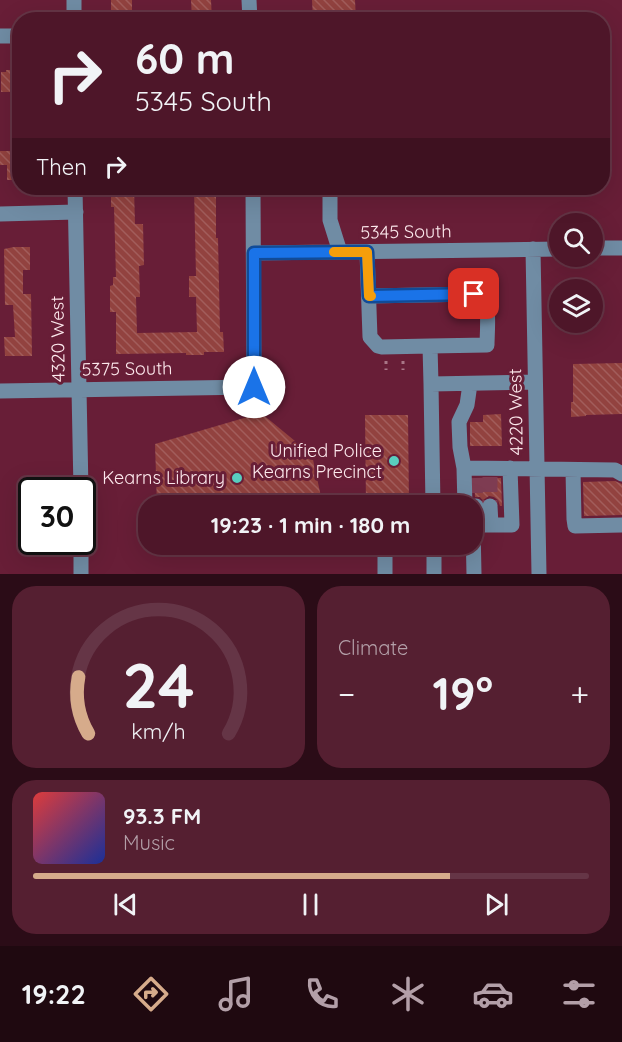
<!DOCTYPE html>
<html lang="en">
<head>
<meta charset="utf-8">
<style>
	body { margin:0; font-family:Quicksand,sans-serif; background:#551f31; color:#f1f3f6; height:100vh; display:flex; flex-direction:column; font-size:22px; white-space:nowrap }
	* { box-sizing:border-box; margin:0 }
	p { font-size:20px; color:#b39fa8 }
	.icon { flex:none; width:33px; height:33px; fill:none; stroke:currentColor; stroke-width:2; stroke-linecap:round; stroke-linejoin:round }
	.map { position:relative; height:574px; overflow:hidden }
	.details { display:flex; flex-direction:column; gap:12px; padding:12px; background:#2b0c17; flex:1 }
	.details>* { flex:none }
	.guide { position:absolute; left:12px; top:12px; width:598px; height:183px; border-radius:24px; box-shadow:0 6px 24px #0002,0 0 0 2px #653546; background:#4e1629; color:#f1f3f6; overflow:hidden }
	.tools { position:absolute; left:549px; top:213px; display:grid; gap:12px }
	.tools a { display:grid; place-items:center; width:54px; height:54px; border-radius:50%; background:#4e1629; box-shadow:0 6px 24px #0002,0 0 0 2px #653546; font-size:30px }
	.speed { position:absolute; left:18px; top:477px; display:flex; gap:12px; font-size:30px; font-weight:700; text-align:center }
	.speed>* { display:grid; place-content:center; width:78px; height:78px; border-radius:50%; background:#4e1629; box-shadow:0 6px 24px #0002,0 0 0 2px #653546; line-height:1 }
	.speed .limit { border:3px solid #111; border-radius:9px; background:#fff; color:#111 }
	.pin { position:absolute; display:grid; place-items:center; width:51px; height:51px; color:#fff; margin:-26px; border-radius:12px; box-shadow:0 3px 9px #0006 }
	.me { position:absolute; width:66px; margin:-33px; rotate:0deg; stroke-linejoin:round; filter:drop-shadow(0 0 4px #0008) }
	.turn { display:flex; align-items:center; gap:21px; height:126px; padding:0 24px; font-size:27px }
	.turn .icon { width:78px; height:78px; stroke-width:2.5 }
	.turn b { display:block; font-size:42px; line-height:51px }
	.then { display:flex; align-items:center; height:57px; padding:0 24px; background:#0003; gap:12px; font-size:22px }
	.big { font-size:45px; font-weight:800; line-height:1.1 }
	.details .tile { flex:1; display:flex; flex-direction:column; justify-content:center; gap:9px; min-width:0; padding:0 21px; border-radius:24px; background:#551f31 }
	.details .dial { align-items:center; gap:0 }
	.dial svg { height:156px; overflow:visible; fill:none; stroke:#653546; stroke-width:7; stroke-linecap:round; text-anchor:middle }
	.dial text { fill:#f1f3f6; stroke:none }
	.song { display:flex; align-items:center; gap:18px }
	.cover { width:72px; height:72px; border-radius:9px; background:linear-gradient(135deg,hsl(0 70% 55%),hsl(230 70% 35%)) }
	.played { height:6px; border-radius:3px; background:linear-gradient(90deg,#d6ab8b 75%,#653546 75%) }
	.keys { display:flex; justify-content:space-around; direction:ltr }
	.heat { display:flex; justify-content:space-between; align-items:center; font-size:33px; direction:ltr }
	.details .tiles { flex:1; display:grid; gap:12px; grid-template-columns:1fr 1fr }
	.tile:last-child { grid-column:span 2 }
	.trip { position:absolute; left:138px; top:495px; width:345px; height:60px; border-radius:24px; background:#4e1629; box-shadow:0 6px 24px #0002,0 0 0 2px #653546; font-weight:800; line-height:60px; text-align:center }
	.menu { display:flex; height:96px; justify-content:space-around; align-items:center; background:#1f0910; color:#b39fa8 }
	.menu .icon { width:42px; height:42px }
	.menu .selected { color:#d6ab8b }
	.menu b { font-size:27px; color:#f1f3f6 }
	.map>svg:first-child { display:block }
</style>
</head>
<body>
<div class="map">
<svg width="622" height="574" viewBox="0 0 622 574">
	<defs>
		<pattern id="building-back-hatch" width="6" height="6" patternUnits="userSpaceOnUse" patternTransform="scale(1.5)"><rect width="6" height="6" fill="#92423f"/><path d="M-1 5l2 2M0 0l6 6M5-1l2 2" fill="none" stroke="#a25d5b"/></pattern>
	</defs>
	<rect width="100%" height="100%" fill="#681e37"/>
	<path fill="url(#building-back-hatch)" d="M111 0H132V20H111Z
		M191 0H211L212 20H192Z
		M312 0H355L356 20H313Z
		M6 70H20V92H1V72H6Z
		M0 151H20V180H7V165H0Z
		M111 188H134L135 224H143L144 265 139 266 140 297H136L137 333 197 332 196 297H189V276H196L194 188H216V238H218L220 332H223L224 352H204V355H186V353L116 354V312H110V286L113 285V277H116L114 207H111Z
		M14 247H30V270H23V294H31L32 356H5L4 337H15L13 305H5L4 249Z
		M622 363V414L586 415V416L571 417V402H573V364Z
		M261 413 312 455 323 506H157L155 444Z
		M501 414 502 446H470V422H483V415Z
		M365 415H408L409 506H366Z
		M474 478H501L502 506H500L498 500 494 497 489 496 483 500 480 497H475Z
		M615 481 622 484V515L584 516 583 482Z"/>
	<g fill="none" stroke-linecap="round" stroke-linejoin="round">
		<path stroke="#7e3c52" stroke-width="15" stroke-dasharray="15 8" stroke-linecap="butt" d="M490 477V506
			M475 478 476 506"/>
		<path stroke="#a97787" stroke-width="3" stroke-dasharray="3 4.5" stroke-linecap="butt" d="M386 361V370
			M403 361V370"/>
		<path stroke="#708ca4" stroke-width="15" d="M74 0V20
			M249 0 250 20
			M0 36H20
			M75 188 81 490
			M330 188V220L340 252
			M0 214 76 212
			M592 248H622
			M533 249 539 574
			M367 252 370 337 378 346 382 347 430 346 431 384
			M254 253 560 249
			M369 296 474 294C478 294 480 294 483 297 490 304 487 335 487 345L430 346
			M0 391 254 387 253 188
			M464 468 460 447 459 422 467 405 470 384
			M573 470 574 519 575 526 622 525
			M433 506 431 384 535 382
			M465 506 464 468 615 470 622 474
			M476 506V525
			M490 506 491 525
			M472 525H512L510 468
			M473 525 474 574
			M81 542V574
			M385 544V574
			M434 544V574"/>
	</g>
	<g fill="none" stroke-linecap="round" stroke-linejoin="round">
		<g stroke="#114b97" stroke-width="15">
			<path id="route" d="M254 387V253L367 252 369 296 474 294"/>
		</g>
		<use href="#route" stroke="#1a73e8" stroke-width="10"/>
		<path stroke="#f59e0b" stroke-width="10" d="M334 252H367L369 296H371"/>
	</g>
	<g fill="#59cebf" stroke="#681e37" stroke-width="2">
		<circle cx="394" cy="461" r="6"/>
		<circle cx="237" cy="478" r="6"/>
	</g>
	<g text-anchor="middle" stroke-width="6" stroke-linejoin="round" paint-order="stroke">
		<g font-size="18" fill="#fde9ed" stroke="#681e37">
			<text transform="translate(406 232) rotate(-1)" y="6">5345 South</text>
			<text transform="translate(58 339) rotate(-91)" y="6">4320 West</text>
			<text transform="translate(127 369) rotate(-1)" y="6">5375 South</text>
			<text transform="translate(516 412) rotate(-91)" y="6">4220 West</text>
		</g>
		<g font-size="18" fill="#fde9ed" stroke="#681e37" text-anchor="end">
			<text x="382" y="457">Unified Police<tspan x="382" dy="21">Kearns Precinct</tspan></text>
			<text x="225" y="484">Kearns Library</text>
		</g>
	</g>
</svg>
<div class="tools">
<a><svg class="icon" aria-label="search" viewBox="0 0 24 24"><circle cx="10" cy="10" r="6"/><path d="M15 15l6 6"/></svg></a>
<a><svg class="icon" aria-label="layers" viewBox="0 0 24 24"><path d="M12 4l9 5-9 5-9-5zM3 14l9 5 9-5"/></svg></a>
</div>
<div class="speed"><div class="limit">30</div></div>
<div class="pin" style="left:474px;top:294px;background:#d93025"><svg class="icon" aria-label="arrive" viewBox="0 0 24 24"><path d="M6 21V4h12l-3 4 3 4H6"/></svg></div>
<svg class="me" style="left:254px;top:387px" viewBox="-20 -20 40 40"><circle r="19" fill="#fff"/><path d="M0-13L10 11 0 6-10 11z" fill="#1a73e8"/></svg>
<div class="trip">19:23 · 1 min · 180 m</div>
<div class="guide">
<div class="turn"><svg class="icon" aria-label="right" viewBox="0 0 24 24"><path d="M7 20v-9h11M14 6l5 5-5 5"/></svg><div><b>60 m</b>5345 South</div></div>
<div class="then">Then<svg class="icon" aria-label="right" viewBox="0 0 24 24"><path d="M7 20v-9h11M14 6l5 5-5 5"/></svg></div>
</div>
</div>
<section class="details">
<div class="tiles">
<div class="tile dial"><svg viewBox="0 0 100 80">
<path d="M14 69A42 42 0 1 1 86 69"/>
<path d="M14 69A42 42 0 0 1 9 40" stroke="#d6ab8b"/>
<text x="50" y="56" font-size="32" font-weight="700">24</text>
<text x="50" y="72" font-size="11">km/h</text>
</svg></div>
<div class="tile"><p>Climate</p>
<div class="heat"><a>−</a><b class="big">19°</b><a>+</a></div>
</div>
<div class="tile">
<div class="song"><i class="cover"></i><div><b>93.3 FM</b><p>Music</p></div></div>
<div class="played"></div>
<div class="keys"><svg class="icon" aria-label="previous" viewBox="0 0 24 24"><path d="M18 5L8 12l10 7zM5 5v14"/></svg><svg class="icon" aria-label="pause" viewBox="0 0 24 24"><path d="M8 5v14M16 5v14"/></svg><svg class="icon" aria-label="next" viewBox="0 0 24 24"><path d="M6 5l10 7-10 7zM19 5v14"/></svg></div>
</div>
</div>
</section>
<nav class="menu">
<b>19:22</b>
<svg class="icon selected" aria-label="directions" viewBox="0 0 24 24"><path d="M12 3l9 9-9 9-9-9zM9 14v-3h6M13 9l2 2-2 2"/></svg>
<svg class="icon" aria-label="music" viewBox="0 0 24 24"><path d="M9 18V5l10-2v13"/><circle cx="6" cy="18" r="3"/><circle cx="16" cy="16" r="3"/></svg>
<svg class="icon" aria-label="phone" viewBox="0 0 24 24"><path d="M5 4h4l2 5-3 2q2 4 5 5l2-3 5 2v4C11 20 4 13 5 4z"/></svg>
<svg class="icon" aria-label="climate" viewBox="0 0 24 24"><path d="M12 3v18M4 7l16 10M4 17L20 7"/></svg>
<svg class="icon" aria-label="car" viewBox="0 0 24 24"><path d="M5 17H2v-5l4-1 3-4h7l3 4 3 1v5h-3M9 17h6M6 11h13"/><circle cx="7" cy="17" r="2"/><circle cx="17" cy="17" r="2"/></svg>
<svg class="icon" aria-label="filters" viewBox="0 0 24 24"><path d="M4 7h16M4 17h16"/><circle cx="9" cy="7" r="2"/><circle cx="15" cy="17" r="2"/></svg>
</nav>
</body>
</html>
